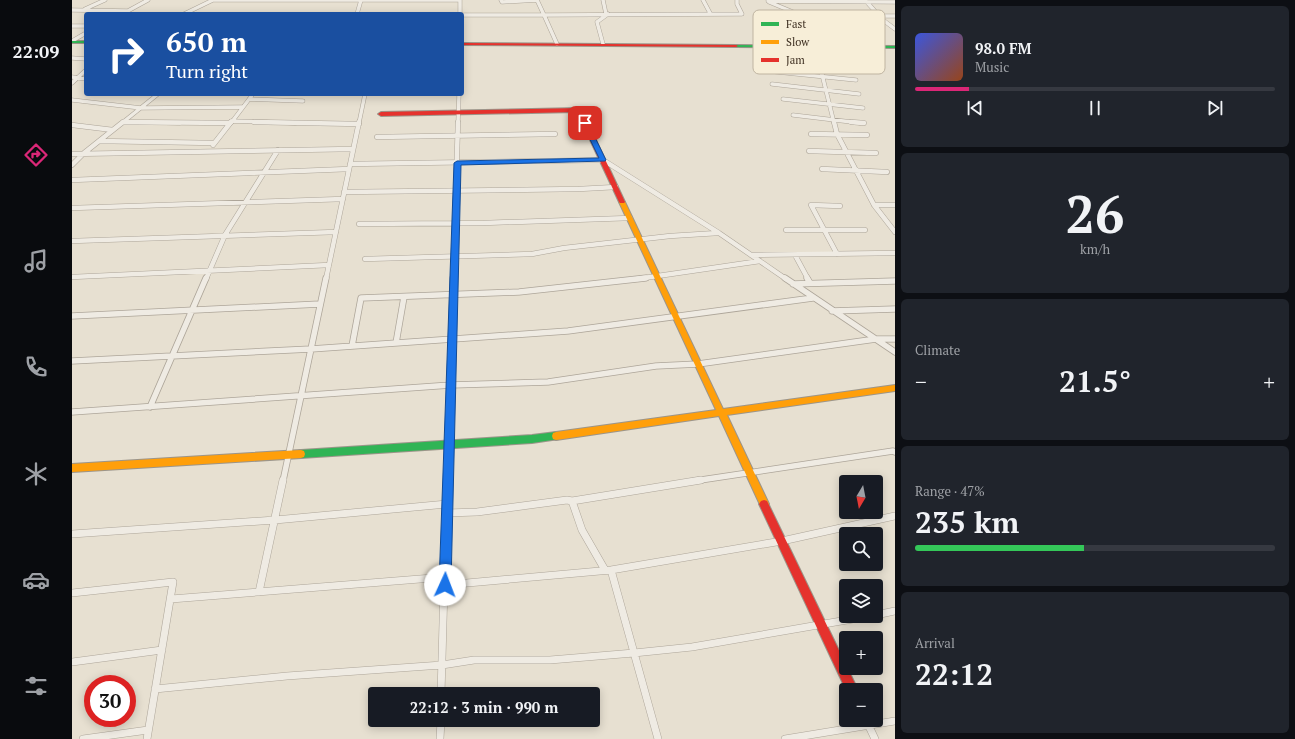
<!DOCTYPE html>
<html lang="en">
<head>
<meta charset="utf-8">
<style>
	body { margin:0; font-family:"PT Serif",serif; background:#20242c; color:#f1f3f6; height:100vh; display:flex; flex-direction:column; font-size:15px; white-space:nowrap }
	* { box-sizing:border-box; margin:0 }
	p { font-size:13px; color:#9ea1a6 }
	.icon { flex:none; width:22px; height:22px; fill:none; stroke:currentColor; stroke-width:2; stroke-linecap:round; stroke-linejoin:round }
	.map { position:relative; flex:1; overflow:hidden }
	.drawer { display:flex; flex-direction:column; gap:6px; padding:6px; background:#0d0f14; width:400px }
	.drawer>* { flex:none }
	.top-card { position:absolute; left:12px; top:12px; width:380px; height:84px; border-radius:4px; box-shadow:0 2px 10px #0003; background:#1a4fa0; color:#fff; overflow:hidden }
	.needle { width:26px; rotate:190deg }
	.controls { position:absolute; left:767px; top:475px; display:grid; gap:8px }
	.controls a { display:grid; place-items:center; width:44px; height:44px; border-radius:4px; background:#171b24; box-shadow:0 2px 10px #0003; font-size:20px }
	.speed { position:absolute; left:12px; top:675px; display:flex; gap:8px; font-size:20px; font-weight:700; text-align:center }
	.speed>* { display:grid; place-content:center; width:52px; height:52px; border-radius:50%; background:#171b24; box-shadow:0 2px 10px #0003; line-height:1 }
	.speed .limit { border:6px solid #d22; background:#fff; color:#111 }
	.pin { position:absolute; display:grid; place-items:center; width:34px; height:34px; color:#fff; margin:-17px; border-radius:8px; box-shadow:0 2px 6px #0006 }
	.me { position:absolute; width:44px; margin:-22px; rotate:2deg; stroke-linejoin:round; filter:drop-shadow(0 0 3px #0008) }
	.turn { display:flex; align-items:center; gap:14px; height:84px; padding:0 16px; font-size:18px }
	.turn .icon { width:52px; height:52px; stroke-width:2.5 }
	.turn b { display:block; font-size:28px; line-height:34px }
	.big { font-size:30px; font-weight:700; line-height:1.1 }
	.drawer .tile { flex:1; display:flex; flex-direction:column; justify-content:center; gap:6px; min-width:0; padding:0 14px; border-radius:6px; background:#20242c }
	.drawer .dial { align-items:center; gap:0 }
	.dial b { font-size:52px; line-height:1 }
	.song { display:flex; align-items:center; gap:12px }
	.cover { width:48px; height:48px; border-radius:6px; background:linear-gradient(135deg,hsl(230 70% 55%),hsl(20 70% 35%)) }
	.played { height:4px; border-radius:2px; background:linear-gradient(90deg,#db2777 15%,#363941 15%) }
	.keys { display:flex; justify-content:space-around; direction:ltr }
	.heat { display:flex; justify-content:space-between; align-items:center; font-size:22px; direction:ltr }
	.charge { height:6px; border-radius:3px; background:linear-gradient(90deg,#34c759 47%,#363941 0) }
	.trip { position:absolute; left:296px; top:687px; width:232px; height:40px; border-radius:4px; background:#171b24; box-shadow:0 2px 10px #0003; font-weight:700; line-height:40px; text-align:center }
	main { display:flex; flex:1; min-height:0 }
	.tabs { display:flex; flex-direction:column; width:72px; justify-content:space-around; align-items:center; background:#090b0e; color:#9ea1a6 }
	.tabs .icon { width:28px; height:28px }
	.tabs .active { color:#db2777 }
	.tabs b { font-size:18px; color:#f1f3f6 }
	.map>svg:first-child { display:block }
</style>
</head>
<body>
<main>
<nav class="tabs">
<b>22:09</b>
<svg class="icon active" aria-label="directions" viewBox="0 0 24 24"><path d="M12 3l9 9-9 9-9-9zM9 14v-3h6M13 9l2 2-2 2"/></svg>
<svg class="icon" aria-label="music" viewBox="0 0 24 24"><path d="M9 18V5l10-2v13"/><circle cx="6" cy="18" r="3"/><circle cx="16" cy="16" r="3"/></svg>
<svg class="icon" aria-label="phone" viewBox="0 0 24 24"><path d="M5 4h4l2 5-3 2q2 4 5 5l2-3 5 2v4C11 20 4 13 5 4z"/></svg>
<svg class="icon" aria-label="climate" viewBox="0 0 24 24"><path d="M12 3v18M4 7l16 10M4 17L20 7"/></svg>
<svg class="icon" aria-label="car" viewBox="0 0 24 24"><path d="M5 17H2v-5l4-1 3-4h7l3 4 3 1v5h-3M9 17h6M6 11h13"/><circle cx="7" cy="17" r="2"/><circle cx="17" cy="17" r="2"/></svg>
<svg class="icon" aria-label="filters" viewBox="0 0 24 24"><path d="M4 7h16M4 17h16"/><circle cx="9" cy="7" r="2"/><circle cx="15" cy="17" r="2"/></svg>
</nav>
<div class="map">
<svg width="823" height="739" viewBox="0 0 823 739">
	<rect width="100%" height="100%" fill="#e7e0d1"/>
	<g fill="none" stroke-linecap="round" stroke-linejoin="round">
		<g stroke="#ada599" stroke-width="4.5">
			<path id="street-far3" d="M141 0H388
				M388 0V14
				M429 0 430 2 465 0 472 15 670 14 665 4V0
				M531 0 534 14
				M631 0 638 13
				M793 0 811 20 823 29
				M696 1 823 2
				M697 2 733 17 738 20 745 30 775 33 782 46
				M13 9 33 0
				M0 10 56 11
				M54 12 76 0
				M112 14 141 0
				M285 14 289 0
				M390 15H472L485 44
				M807 16H823
				M0 26H14
				M0 41 14 33
				M531 44 525 22 536 14
				M744 50 762 123
				M0 58 14 59
				M696 58 784 67
				M695 71 784 80
				M0 77 14 79
				M0 83 14 70
				M700 84 787 94
				M177 99 231 101
				M711 99 791 108
				M0 100 69 108 170 107
				M721 115 788 123
				M159 121 224 123
				M51 122 108 123
				M50 123 86 94
				M159 123 181 94
				M287 123 293 94
				M386 123 387 94"/>
		</g>
		<g stroke="#ada599" stroke-width="5.5">
			<path id="street-far2" d="M51 122 158 123
				M182 122 287 124
				M762 122 765 134 802 205 823 232
				M779 122 792 123
				M0 125 41 130
				M739 134 795 135
				M305 137 483 134
				M27 141 142 143
				M141 145 159 122
				M737 151 804 153
				M0 154 281 149
				M278 164 531 160 647 233 714 279
				M0 165 12 153 51 122
				M750 169 815 172
				M0 180 277 169
				M272 192 507 189 544 187
				M802 205H823
				M0 208 271 199
				M287 224 412 223 558 218
				M714 230H793
				M0 241 264 232
				M765 254 739 205 768 206
				M679 255 823 253
				M723 255 736 279
				M293 259 460 254 492 248 598 236 646 233
				M0 277 257 265
				M134 279 153 235 206 150
				M254 279 287 122
				M381 279 386 122
				M565 279 688 261"/>
		</g>
		<g stroke="#ada599" stroke-width="7">
			<path id="street-far1" d="M713 278 823 352
				M735 278 738 283
				M721 284 823 281
				M760 311 823 309
				M0 316 248 304
				M324 343 332 297
				M280 346 289 298 447 292 574 278
				M0 361 239 349 496 331 741 298
				M78 407 134 278
				M0 412 379 385 476 382 584 366 626 364 804 339H823
				M211 481 254 278
				M375 481 381 278
				M622 481 821 451 823 452"/>
		</g>
		<g stroke="#ada599" stroke-width="8">
			<path id="street" d="M500 501 510 530 533 570
				M375 513 405 512 495 500 500 501 629 480
				M0 534 203 520 375 504
				M539 570 586 739
				M373 585 539 570 710 541 823 516
				M187 592 211 480
				M0 593 101 582 75 739
				M99 599 373 577
				M804 615 823 611
				M0 662 90 650
				M83 689 215 676 370 665 402 660H478L562 653 620 647 798 616
				M369 694 375 480
				M794 720 803 739
				M11 739 76 730
				M368 739 369 720
				M713 739 823 721"/>
		</g>
		<g stroke="#9c958a" stroke-width="2">
			<path id="fast" d="M0 41H14V43H0Z
				M662 45 823 46V48L664 47 662 46Z
				M484 432 487 433 488 436 487 439 460 443 229 458 226 457 225 454 226 451 229 450 460 435Z"/>
		</g>
		<g stroke="#9c958a" stroke-width="2">
			<path id="slow" d="M550 200 553 202 651 409 823 385V391L655 415 697 504 695 507 692 508 689 507 647 416 484 440 481 439 480 436 481 433 484 432 644 410 547 202Z
				M229 450 232 451 233 454 232 457 229 458 0 472V464Z"/>
		</g>
		<g stroke="#9c958a" stroke-width="2">
			<path id="jam" d="M390 43 664 45 666 46 664 47 390 45Z
				M507 108 510 110 553 202 552 203H548L547 202 505 112 309 116 306 114 309 112Z
				M692 500 695 501 786 690H774L687 504 689 501Z"/>
		</g>
		<use href="#street-far3" stroke="#efebe3" stroke-width="3.5"/>
		<use href="#street-far2" stroke="#efebe3" stroke-width="4.5"/>
		<use href="#street-far1" stroke="#efebe3" stroke-width="5.5"/>
		<use href="#street" stroke="#efebe3" stroke-width="7"/>
		<use href="#fast" fill="#30b455" fill-rule="evenodd"/>
		<use href="#slow" fill="#ff9f0a" fill-rule="evenodd"/>
		<use href="#jam" fill="#e5322d" fill-rule="evenodd"/>
	</g>
	<path fill="#1a73e8" stroke="#114b97" d="M511 121 516 123 534 160 533 161 389 165 379 585 377 589 373 591 369 589 367 585 382 163 385 161 527 158 510 123Z"/>
	<rect x="681" y="10" width="132" height="64" rx="6" fill="#f7eed8" stroke="#bfb4a1" stroke-width="1"/>
	<rect x="689" y="22" width="18" height="4" fill="#30b455"/>
	<rect x="689" y="40" width="18" height="4" fill="#ff9f0a"/>
	<rect x="689" y="58" width="18" height="4" fill="#e5322d"/>
	<g font-size="11" fill="#3d2e20">
		<text x="714" y="28">Fast</text>
		<text x="714" y="46">Slow</text>
		<text x="714" y="64">Jam</text>
	</g>
</svg>
<div class="controls">
<a><svg class="needle" viewBox="-14 -14 28 28"><path d="M0-13l5 13h-10z" fill="#e53935"/><path d="M0 13l5-13h-10z" fill="#9ea1a6"/></svg></a>
<a><svg class="icon" aria-label="search" viewBox="0 0 24 24"><circle cx="10" cy="10" r="6"/><path d="M15 15l6 6"/></svg></a>
<a><svg class="icon" aria-label="layers" viewBox="0 0 24 24"><path d="M12 4l9 5-9 5-9-5zM3 14l9 5 9-5"/></svg></a>
<a>+</a>
<a>−</a>
</div>
<div class="speed"><div class="limit">30</div></div>
<div class="pin" style="left:513px;top:123px;background:#d93025"><svg class="icon" aria-label="arrive" viewBox="0 0 24 24"><path d="M6 21V4h12l-3 4 3 4H6"/></svg></div>
<svg class="me" style="left:373px;top:585px" viewBox="-20 -20 40 40"><circle r="19" fill="#fff"/><path d="M0-13L10 11 0 6-10 11z" fill="#1a73e8"/></svg>
<div class="trip">22:12 · 3 min · 990 m</div>
<div class="top-card">
<div class="turn"><svg class="icon" aria-label="right" viewBox="0 0 24 24"><path d="M7 20v-9h11M14 6l5 5-5 5"/></svg><div><b>650 m</b>Turn right</div></div>
</div>
</div>
<section class="drawer">
<div class="tile">
<div class="song"><i class="cover"></i><div><b>98.0 FM</b><p>Music</p></div></div>
<div class="played"></div>
<div class="keys"><svg class="icon" aria-label="previous" viewBox="0 0 24 24"><path d="M18 5L8 12l10 7zM5 5v14"/></svg><svg class="icon" aria-label="pause" viewBox="0 0 24 24"><path d="M8 5v14M16 5v14"/></svg><svg class="icon" aria-label="next" viewBox="0 0 24 24"><path d="M6 5l10 7-10 7zM19 5v14"/></svg></div>
</div>
<div class="tile dial"><b>26</b><p>km/h</p></div>
<div class="tile"><p>Climate</p>
<div class="heat"><a>−</a><b class="big">21.5°</b><a>+</a></div>
</div>
<div class="tile"><p>Range · 47%</p><b class="big">235 km</b><div class="charge"></div></div>
<div class="tile"><p>Arrival</p><b class="big">22:12</b></div>
</section>
</main>
</body>
</html>
